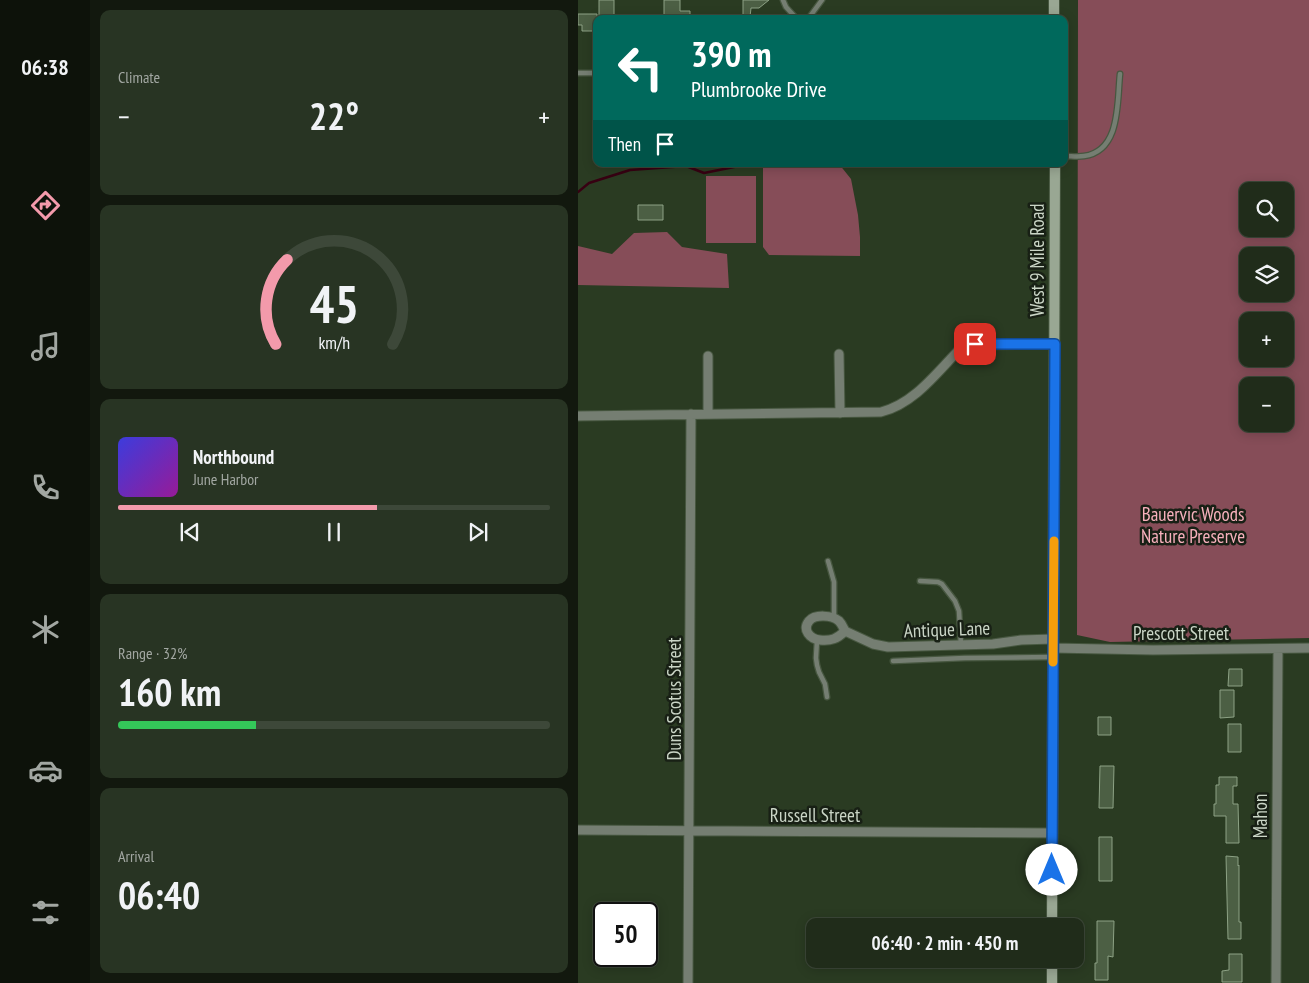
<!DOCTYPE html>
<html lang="en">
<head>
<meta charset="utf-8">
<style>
	body { margin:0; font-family:"PT Sans Narrow",sans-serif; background:#283423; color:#f1f3f6; height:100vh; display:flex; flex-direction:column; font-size:19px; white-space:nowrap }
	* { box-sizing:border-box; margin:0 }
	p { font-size:16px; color:#a2a7a2 }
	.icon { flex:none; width:28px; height:28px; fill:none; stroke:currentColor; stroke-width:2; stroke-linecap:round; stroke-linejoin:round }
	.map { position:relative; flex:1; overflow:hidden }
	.drawer { display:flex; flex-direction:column; gap:10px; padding:10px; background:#12180e; width:488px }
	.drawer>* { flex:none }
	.hud { position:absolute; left:15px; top:15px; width:475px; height:152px; border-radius:10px; box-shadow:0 2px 12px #0003,0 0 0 1px #3d4839; background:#00695c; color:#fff; overflow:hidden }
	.tools { position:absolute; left:661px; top:182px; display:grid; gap:10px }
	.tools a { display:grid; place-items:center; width:55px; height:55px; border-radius:10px; background:#202c1a; box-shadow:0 2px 12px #0003,0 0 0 1px #3d4839; font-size:25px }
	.speed { position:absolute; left:15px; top:902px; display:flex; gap:10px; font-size:25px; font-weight:700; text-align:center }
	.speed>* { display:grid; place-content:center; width:65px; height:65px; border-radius:50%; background:#202c1a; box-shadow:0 2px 12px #0003,0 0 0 1px #3d4839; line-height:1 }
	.speed .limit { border:2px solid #111; border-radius:8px; background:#fff; color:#111 }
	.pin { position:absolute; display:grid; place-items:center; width:42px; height:42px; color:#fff; margin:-21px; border-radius:10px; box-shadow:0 2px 8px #0006 }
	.me { position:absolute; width:55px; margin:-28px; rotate:0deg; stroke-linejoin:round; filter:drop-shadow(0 0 4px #0008) }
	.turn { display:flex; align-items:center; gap:18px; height:105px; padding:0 15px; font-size:22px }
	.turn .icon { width:65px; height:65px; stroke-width:2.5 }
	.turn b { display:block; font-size:35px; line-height:42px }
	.then { display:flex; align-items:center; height:48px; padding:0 15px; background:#0003; gap:10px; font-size:19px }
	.big { font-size:38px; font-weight:600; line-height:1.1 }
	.drawer .widget { flex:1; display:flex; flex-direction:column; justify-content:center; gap:8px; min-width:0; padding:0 18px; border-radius:10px; background:#283423 }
	.drawer .dial { align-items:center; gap:0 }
	.dial svg { height:130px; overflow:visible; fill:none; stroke:#3d4839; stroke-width:7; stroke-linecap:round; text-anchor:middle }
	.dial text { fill:#f1f3f6; stroke:none }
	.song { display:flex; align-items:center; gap:15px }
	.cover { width:60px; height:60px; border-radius:8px; background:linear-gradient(135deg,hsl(240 70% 55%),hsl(300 70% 35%)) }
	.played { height:5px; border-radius:2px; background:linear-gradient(90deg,#f39aab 60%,#3d4839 60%) }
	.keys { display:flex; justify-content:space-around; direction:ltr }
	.heat { display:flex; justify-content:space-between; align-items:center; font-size:28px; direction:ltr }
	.charge { height:8px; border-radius:4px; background:linear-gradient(90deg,#34c759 32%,#3d4839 0) }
	.trip { position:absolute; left:228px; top:918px; width:278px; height:50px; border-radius:10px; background:#202c1a; box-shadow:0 2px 12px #0003,0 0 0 1px #3d4839; font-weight:600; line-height:50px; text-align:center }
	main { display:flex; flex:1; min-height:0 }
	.tab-bar { display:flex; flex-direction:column; width:90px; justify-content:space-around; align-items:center; background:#0d120a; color:#a2a7a2 }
	.tab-bar .icon { width:35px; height:35px }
	.tab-bar .on { color:#f39aab }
	.tab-bar b { font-size:22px; color:#f1f3f6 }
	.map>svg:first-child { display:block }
</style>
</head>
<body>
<main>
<nav class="tab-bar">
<b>06:38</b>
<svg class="icon on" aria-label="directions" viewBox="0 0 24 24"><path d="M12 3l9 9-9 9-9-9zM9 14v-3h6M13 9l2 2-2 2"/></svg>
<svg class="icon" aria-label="music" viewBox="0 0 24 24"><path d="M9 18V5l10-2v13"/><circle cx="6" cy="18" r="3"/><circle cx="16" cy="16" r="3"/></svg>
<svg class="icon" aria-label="phone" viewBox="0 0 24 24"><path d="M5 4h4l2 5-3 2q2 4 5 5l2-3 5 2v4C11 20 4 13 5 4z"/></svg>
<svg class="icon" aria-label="climate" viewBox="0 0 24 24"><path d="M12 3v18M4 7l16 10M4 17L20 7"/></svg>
<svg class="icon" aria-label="car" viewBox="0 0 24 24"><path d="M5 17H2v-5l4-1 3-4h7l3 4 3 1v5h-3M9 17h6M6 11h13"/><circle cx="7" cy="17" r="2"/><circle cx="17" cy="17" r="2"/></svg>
<svg class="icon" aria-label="filters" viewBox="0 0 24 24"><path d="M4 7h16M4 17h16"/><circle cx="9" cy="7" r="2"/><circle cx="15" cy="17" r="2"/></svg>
</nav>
<section class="drawer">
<div class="widget"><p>Climate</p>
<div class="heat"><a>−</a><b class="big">22°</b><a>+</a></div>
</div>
<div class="widget dial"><svg viewBox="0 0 100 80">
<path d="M14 69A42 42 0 1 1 86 69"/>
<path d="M14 69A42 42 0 0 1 21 17" stroke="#f39aab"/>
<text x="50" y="56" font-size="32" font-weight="700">45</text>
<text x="50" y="72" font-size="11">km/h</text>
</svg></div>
<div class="widget">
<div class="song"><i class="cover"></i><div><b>Northbound</b><p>June Harbor</p></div></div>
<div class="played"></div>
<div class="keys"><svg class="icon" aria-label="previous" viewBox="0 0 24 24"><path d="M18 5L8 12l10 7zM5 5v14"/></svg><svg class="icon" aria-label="pause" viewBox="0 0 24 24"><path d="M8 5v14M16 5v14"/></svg><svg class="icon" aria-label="next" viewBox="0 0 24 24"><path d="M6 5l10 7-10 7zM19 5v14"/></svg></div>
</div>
<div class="widget"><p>Range · 32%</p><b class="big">160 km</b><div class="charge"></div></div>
<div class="widget"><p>Arrival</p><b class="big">06:40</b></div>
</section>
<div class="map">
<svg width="732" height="983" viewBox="0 0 732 983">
	<rect width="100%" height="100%" fill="#2a3b22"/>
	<path fill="#864d58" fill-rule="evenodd" d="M500 0H731V638L532 642 499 635ZM670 191H708V229H670ZM670 256H708V294H670ZM670 321H708V359H670ZM670 386H708V424H670Z
		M185 164H261L273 179 280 215 282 237V256L191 255 185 247Z
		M128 176H178V243H128Z
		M89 232 104 247 149 254 151 288 0 285V246L34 254 56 233Z"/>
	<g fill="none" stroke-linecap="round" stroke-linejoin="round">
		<path stroke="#370012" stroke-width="2.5" d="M0 192 11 183 52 170 108 166 126 173 161 166V164"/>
	</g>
	<path fill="#4c5f44" stroke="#8da285" d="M21 0H36V19H21Z
		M86 0H102V11H112V19H86Z
		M165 0H191L181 8H173L172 17H165Z
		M0 14H19V31H4V25H0Z
		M60 205H85V220H60Z
		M651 669H664V686H650Z
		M642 690H656V717L642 718Z
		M520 717H533V735H520Z
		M650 724H663V752H650Z
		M522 766H536L535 808H521Z
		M641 777H659V786H655V804H660L661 843H648V816H636V804H638V785H641Z
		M521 837H534V881H521Z
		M648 856 660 857V866L661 865V922H663V939H650Z
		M519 921H536L535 957 530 956V980H517V963H519Z
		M651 954H664V982H644V971L651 970Z"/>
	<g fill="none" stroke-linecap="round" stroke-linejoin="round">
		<g stroke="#475740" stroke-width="7">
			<path id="lane" d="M205 0 208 7 219 19
				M230 19 244 0
				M0 73H19
				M486 156C493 156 500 157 506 156 543 151 539 102 542 74
				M250 561 256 582V618
				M342 581 360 582 364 584 377 601 381 611 383 645
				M239 640 238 658 239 665 241 672 247 684 249 697
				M315 661 387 658 474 657"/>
		</g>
		<g stroke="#475740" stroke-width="11">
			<path id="street" d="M261 354 262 413
				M130 356V414
				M0 416 303 412C335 404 357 375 379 352L384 347 390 345 477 344
				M267 631C259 639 253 641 242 640 232 639 224 630 231 621 237 614 254 615 261 621 264 624 265 627 267 631L295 644 310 647 415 644 443 640 475 639
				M475 648 575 650 732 648
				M0 830 474 833
				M110 983 113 414
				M698 983 700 649"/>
		</g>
		<g stroke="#475740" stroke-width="12">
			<path id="secondary" d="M476 0V19
				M474 926 477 164
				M474 983V959"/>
		</g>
		<use href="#lane" stroke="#757e72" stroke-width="4.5"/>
		<use href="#street" stroke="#757e72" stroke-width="9"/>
		<use href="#secondary" stroke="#99a793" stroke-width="10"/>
	</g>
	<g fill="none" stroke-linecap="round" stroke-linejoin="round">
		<g stroke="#114b97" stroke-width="12">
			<path id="route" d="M397 344H477L474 870"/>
		</g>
		<use href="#route" stroke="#1a73e8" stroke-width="9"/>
		<path stroke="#f59e0b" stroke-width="9" d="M475 662 476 541"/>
	</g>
	<g text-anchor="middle" stroke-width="5" stroke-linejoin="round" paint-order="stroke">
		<g font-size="19" fill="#cad5c6" stroke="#182015">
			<text transform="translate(459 260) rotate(-90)" y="7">West 9 Mile Road</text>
			<text transform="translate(369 629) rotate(-2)" y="7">Antique Lane</text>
			<text x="603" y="640">Prescott Street</text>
			<text transform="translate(96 699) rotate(-90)" y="7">Duns Scotus Street</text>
			<text x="237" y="822">Russell Street</text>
			<text transform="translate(682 816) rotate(-90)" y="7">Mahon</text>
		</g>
		<g font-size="19" fill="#f7b0bc" stroke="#182015">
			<text x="615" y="521">Bauervic Woods<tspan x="615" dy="22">Nature Preserve</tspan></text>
		</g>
	</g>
</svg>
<div class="tools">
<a><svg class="icon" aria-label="search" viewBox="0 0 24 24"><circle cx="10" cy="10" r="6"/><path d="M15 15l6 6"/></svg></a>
<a><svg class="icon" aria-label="layers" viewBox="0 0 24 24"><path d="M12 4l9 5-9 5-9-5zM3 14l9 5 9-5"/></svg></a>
<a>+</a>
<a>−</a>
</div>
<div class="speed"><div class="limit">50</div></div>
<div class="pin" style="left:397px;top:344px;background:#d93025"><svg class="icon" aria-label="arrive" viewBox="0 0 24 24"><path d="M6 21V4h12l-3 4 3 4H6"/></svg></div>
<svg class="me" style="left:474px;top:870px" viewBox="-20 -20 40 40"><circle r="19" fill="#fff"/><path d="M0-13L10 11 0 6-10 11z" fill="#1a73e8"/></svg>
<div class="trip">06:40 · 2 min · 450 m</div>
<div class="hud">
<div class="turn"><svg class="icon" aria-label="left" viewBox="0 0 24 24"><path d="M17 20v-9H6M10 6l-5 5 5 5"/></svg><div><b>390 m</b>Plumbrooke Drive</div></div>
<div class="then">Then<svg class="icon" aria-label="arrive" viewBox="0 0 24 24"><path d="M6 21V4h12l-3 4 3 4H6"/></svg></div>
</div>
</div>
</main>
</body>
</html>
